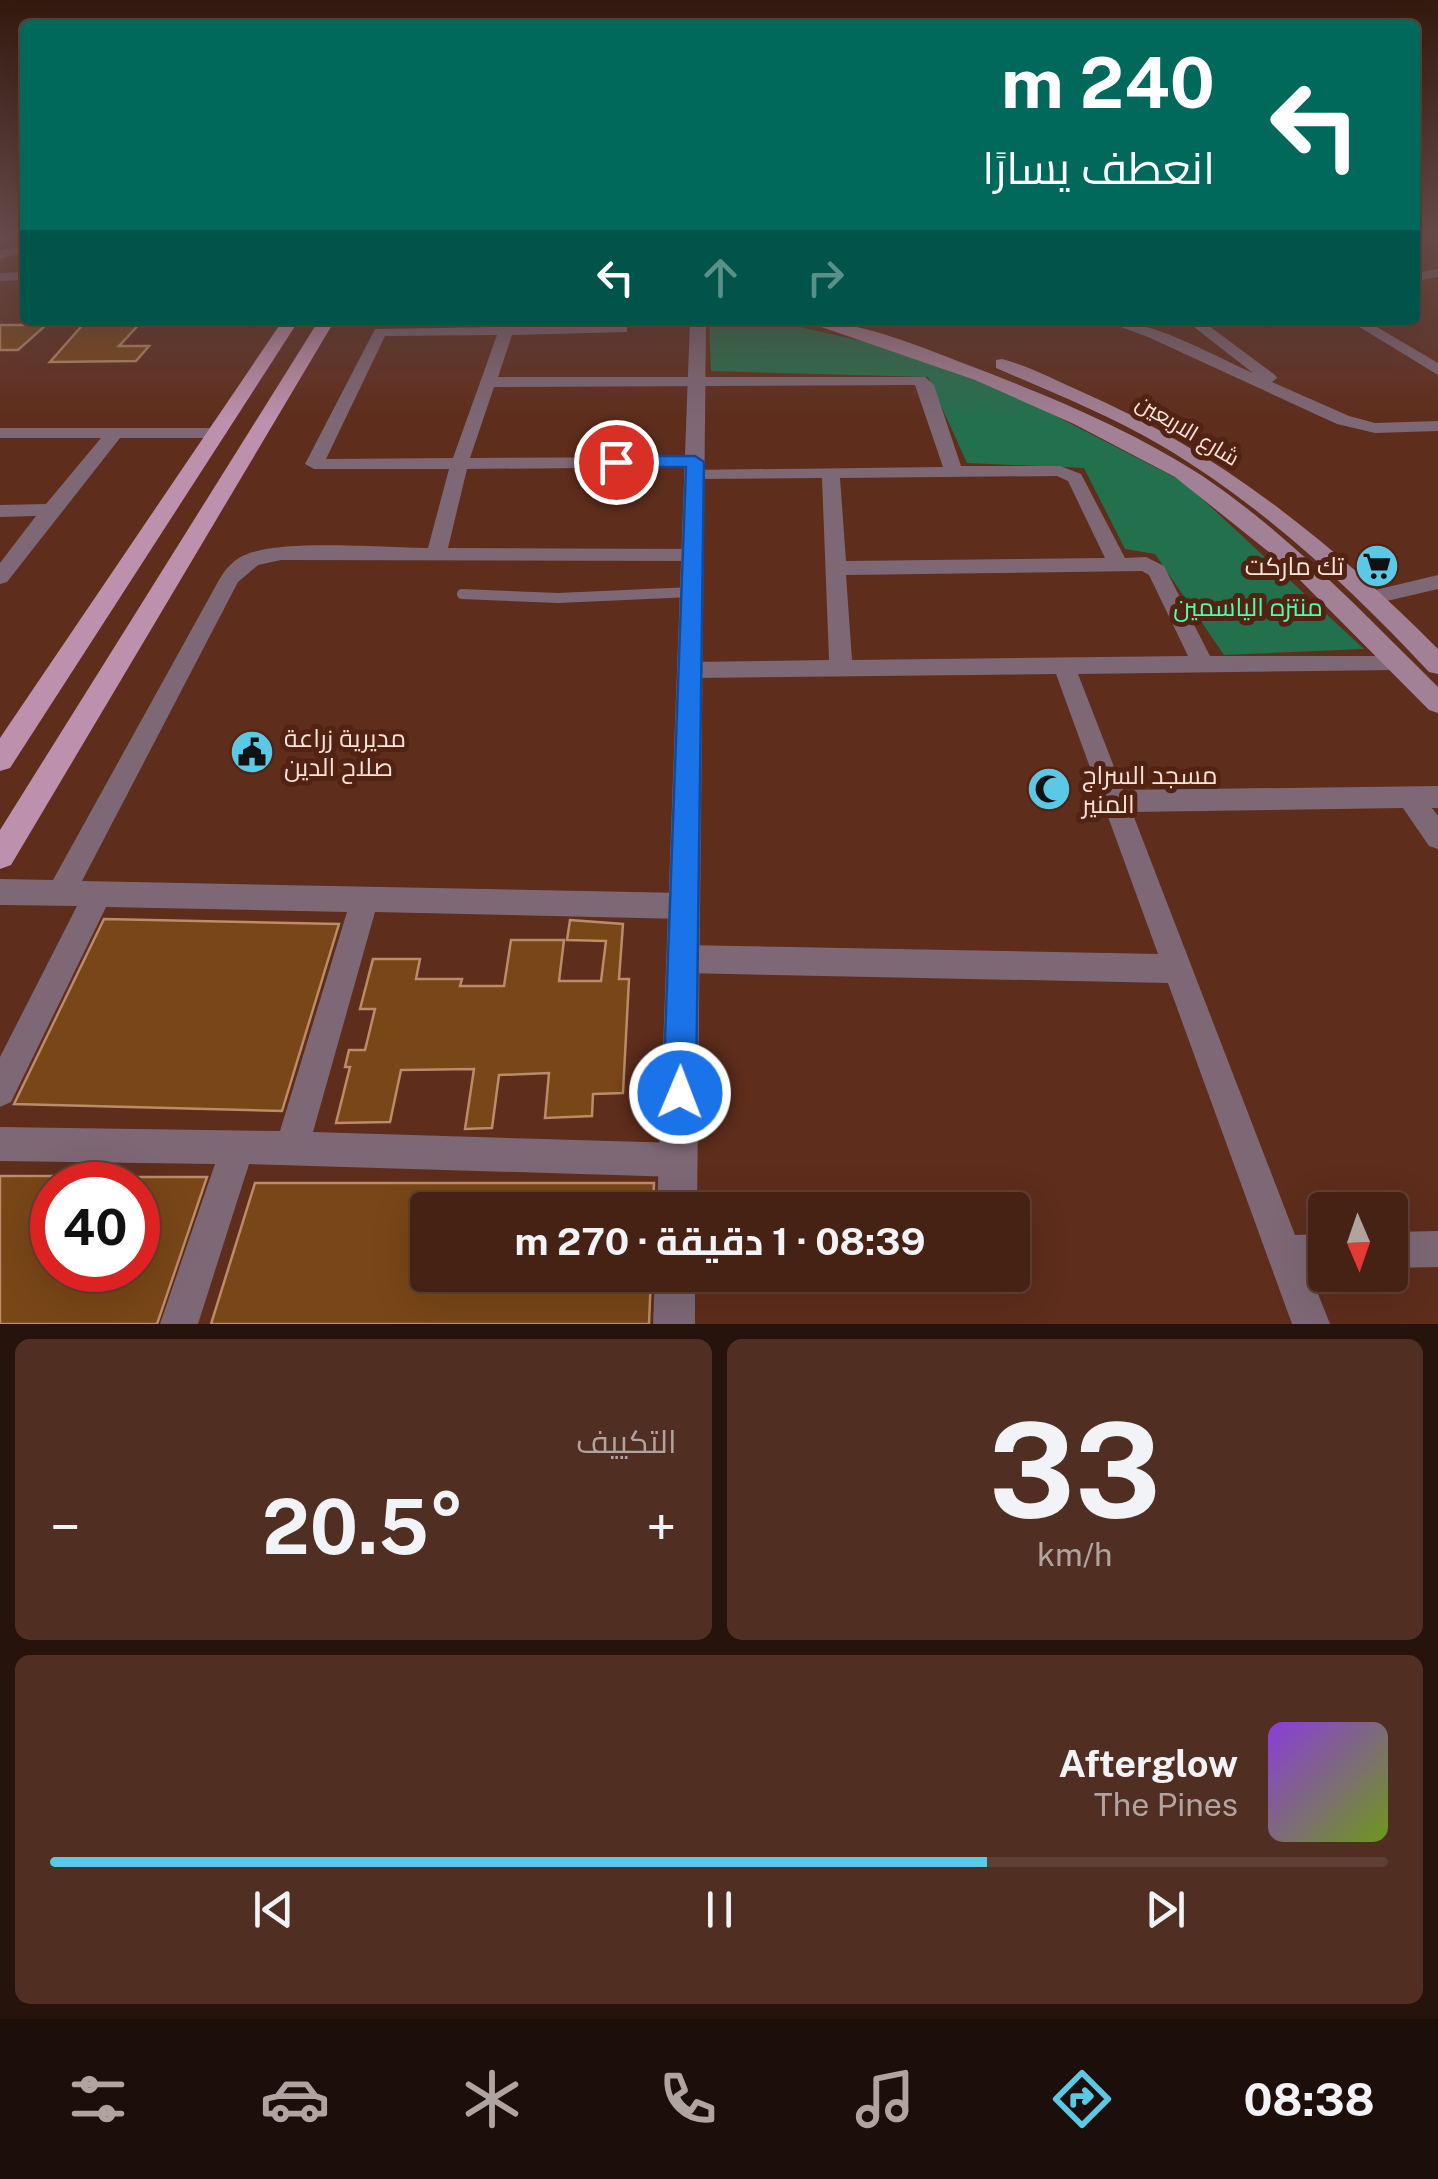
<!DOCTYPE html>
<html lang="ar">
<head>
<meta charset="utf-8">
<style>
	body { margin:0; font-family:"Public Sans",Cairo,sans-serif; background:#502f22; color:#f1f3f6; direction:rtl; height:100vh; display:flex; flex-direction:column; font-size:38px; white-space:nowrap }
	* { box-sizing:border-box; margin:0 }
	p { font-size:32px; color:#b0a4a0 }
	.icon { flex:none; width:55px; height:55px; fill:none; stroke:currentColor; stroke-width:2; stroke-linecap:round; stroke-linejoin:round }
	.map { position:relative; height:1324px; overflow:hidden; direction:ltr }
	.drawer { display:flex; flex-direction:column; gap:15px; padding:15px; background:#26130c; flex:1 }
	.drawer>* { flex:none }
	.hud { position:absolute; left:20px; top:20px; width:1400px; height:305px; border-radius:10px; box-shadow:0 10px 40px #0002,0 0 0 2px #5e3f34; direction:rtl; background:#00695c; color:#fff; overflow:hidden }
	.needle { width:65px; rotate:178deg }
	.tools { position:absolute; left:1308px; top:1192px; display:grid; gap:20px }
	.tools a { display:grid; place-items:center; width:100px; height:100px; border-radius:10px; background:#462215; box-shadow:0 10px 40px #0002,0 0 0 2px #5e3f34; font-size:50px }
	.speed { position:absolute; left:30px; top:1162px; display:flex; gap:20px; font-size:50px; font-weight:700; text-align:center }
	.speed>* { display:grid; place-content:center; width:130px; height:130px; border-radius:50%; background:#462215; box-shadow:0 10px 40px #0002,0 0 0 2px #5e3f34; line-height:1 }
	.speed .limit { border:15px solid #d22; background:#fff; color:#111 }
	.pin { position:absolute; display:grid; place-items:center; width:85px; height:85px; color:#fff; margin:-42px; border:5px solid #fff; border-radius:50%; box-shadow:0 2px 10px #0007 }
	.me { position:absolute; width:110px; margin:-55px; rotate:1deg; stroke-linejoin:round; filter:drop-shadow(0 0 8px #0008) }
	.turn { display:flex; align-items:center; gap:35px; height:210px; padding:0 40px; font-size:45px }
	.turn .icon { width:130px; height:130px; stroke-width:2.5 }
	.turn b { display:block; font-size:70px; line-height:85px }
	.lanes { display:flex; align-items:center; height:95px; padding:0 40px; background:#0003; justify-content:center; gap:50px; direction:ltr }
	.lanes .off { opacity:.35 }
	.big { font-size:75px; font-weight:700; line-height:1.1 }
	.drawer .widget { flex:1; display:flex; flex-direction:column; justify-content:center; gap:15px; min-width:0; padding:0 35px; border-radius:15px; background:#502f22 }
	.drawer .dial { align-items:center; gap:0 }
	.dial b { font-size:130px; line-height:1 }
	.song { display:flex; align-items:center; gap:30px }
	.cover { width:120px; height:120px; border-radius:15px; background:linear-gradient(135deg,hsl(270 70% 55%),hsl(80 70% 35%)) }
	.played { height:10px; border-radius:5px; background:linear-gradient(90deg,#5bc8e6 70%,#5e3f34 70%) }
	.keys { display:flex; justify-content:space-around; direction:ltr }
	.heat { display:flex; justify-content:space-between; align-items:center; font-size:55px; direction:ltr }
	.drawer .tiles { flex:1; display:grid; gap:15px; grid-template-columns:1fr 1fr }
	.widget:last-child { grid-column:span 2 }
	.trip { position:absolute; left:410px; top:1192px; width:620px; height:100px; border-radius:10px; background:#462215; box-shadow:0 10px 40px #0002,0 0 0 2px #5e3f34; font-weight:700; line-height:100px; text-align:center; direction:rtl }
	.dock { display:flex; height:160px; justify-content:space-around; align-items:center; background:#1c0e08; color:#b0a4a0 }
	.dock .icon { width:70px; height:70px }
	.dock .active { color:#5bc8e6 }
	.dock b { font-size:45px; color:#f1f3f6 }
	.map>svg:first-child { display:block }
</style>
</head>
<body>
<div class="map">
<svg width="1438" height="1324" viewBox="0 0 1438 1324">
	<rect width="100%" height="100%" fill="#5e2d1c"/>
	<path fill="#23704c" d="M709 320H769L875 344 1011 393 1184 482 1364 649 1224 655 1155 554 1125 549 1084 468 967 463 928 377 711 371Z"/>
	<path fill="#794617" stroke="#bb8c67" stroke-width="2.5" d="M87 320H143L119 346H149L136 361 50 362Z
		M0 325H46L18 350H0Z
		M104 919 339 924 282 1111 14 1104Z
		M570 920 623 924 619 979H629L623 1093 593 1094 592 1116 545 1118 549 1073 499 1075 492 1128 465 1129 474 1069 401 1070 390 1122 336 1123 350 1067H345L349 1050H365L375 1009H360L373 959H420L416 979H462L460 986H504L511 940H564L559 981H601L606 941 567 940Z
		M0 1176H52V1270H138V1177H207L157 1324H0Z
		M255 1183H654L653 1210H428V1275H651L649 1324H211Z"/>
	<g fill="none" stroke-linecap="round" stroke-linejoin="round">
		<path stroke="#7e6876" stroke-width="8" d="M0 241 7 236
			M0 255 25 248
			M0 277 25 276"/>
		<path stroke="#7e6876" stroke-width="10" d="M462 594 558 598 692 592"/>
		<path fill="#7e6876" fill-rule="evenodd" d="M1427 236H1438V242Z
			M1438 269V277L1415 281V273Z
			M1102 320C1154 320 1205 352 1253 373L1185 320H1201L1275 375 1277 378 1272 382 1349 416 1375 423 1438 421V431L1375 433 1337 424 1148 337Z
			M1348 320H1365L1438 363V375Z
			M622 325 627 326V332L512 335 498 377H925L934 385 961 466H1060L1081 474 1125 558 1146 557 1164 566 1210 656H1405L1408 662 1397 670 1078 674 1123 790 1438 786V808H1432L1438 816V849L1429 846 1403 808 1132 812 1295 1235 1325 1234V1270L1309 1271 1330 1324H1292L1168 983 682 973 672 969 667 959 672 949 682 945 1158 954 1056 674 690 678 679 670 690 662 829 660 822 478 694 479 685 474 688 470 943 467 915 385 494 387 470 458 695 457 704 462 695 467 467 469 448 548 692 549 699 551 702 556 699 561 281 560 258 565 238 582 82 881 684 893 694 897 698 906 694 915 684 919 375 912 313 1132 678 1143 690 1148 695 1160 690 1172 678 1177 249 1164 198 1324H160L215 1164 0 1161V1127L280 1131 347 912 106 907 11 1102 0 1107V1057L77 906 0 905V879L53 880 219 580C226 568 234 559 247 554 286 539 383 548 428 548L449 469H314L305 464 375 329ZM497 335 453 458 326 459 385 336ZM1057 476 1068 481 1105 558 846 561 840 478ZM1142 571 1149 575 1188 656 852 660 846 575Z
			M0 428H218L227 433 218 438H120L7 582 0 584V563L36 516 0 517V505L46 504 101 438H0Z
			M1438 575V589L1374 604 1364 597 1367 592Z
			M1438 1231V1267L1390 1268V1232Z"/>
		<path fill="#7e6876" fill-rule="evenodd" d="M690 320H706L697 1210H657Z
			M655 1275H695V1324H653Z"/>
		<path fill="#a28096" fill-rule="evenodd" d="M801 320C858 320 916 345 968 365 1047 395 1130 429 1201 475 1289 534 1363 613 1438 687V713L1429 710 1284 564 1175 477 1074 424 975 380Z
			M1002 359C1029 366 1055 380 1080 391 1218 451 1333 543 1438 649V674L1429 672C1349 586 1263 506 1162 446 1109 415 1052 392 996 368V360Z"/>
		<path fill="#bd91ae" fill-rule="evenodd" d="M283 320H299L10 768 0 771V738Z
			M319 320H335L11 865 0 869V830Z"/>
	</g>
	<linearGradient id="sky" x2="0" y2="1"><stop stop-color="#34190f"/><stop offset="0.56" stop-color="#684c4b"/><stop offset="1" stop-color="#684c4b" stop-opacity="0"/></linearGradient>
	<rect width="1438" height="421" fill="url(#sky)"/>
	<path fill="#1a73e8" stroke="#114b97" stroke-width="2.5" d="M695 456 704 462 696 1093 691 1105 680 1110 668 1105 663 1093 686 467H616L607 462 616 456Z"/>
	<defs>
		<g id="supermarket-disc" transform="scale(2.25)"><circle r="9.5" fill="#5bc8e6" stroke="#522212"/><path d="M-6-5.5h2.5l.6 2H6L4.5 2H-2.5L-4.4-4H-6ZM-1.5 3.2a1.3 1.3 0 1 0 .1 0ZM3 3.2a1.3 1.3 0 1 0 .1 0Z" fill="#111"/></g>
		<g id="civic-disc" transform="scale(2.25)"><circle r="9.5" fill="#5bc8e6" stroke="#522212"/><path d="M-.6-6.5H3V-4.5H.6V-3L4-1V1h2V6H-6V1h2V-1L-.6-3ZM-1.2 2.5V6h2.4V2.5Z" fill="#111"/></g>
		<g id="mosque-disc" transform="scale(2.25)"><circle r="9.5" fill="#5bc8e6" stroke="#522212"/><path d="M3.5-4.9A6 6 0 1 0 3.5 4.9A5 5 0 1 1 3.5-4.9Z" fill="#111"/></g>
	</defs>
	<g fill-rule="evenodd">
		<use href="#supermarket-disc" x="1377" y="566"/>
		<use href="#civic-disc" x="252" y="752"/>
		<use href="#mosque-disc" x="1049" y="789"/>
	</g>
	<g text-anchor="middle" stroke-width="10" stroke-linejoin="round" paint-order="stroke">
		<g font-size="22" fill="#fde4db" stroke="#522212">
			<text transform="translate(1188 430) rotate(31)" y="8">شارع الاربعين</text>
		</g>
		<g font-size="25" fill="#fde4db" stroke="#522212" text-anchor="start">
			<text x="1344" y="575" text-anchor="end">تك ماركت</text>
			<text x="284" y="747">مديرية زراعة<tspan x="284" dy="29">صلاح الدين</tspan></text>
			<text x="1082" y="784">مسجد السراج<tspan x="1082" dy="29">المنير</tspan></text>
		</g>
		<g font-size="25" fill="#4dffaf" stroke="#522212">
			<text x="1248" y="616">منتزه الياسمين</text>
		</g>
	</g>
</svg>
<div class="tools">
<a><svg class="needle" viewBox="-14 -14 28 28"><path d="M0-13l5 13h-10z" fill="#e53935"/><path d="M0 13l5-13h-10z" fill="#b0a4a0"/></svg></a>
</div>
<div class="speed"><div class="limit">40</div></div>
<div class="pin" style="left:616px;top:462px;background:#d93025"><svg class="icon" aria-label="arrive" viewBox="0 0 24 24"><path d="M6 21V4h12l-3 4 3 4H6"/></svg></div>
<svg class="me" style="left:680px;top:1093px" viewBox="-20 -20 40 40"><circle r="17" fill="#1a73e8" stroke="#fff" stroke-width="3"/><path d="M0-11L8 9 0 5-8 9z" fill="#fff"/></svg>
<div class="trip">08:39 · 1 دقيقة · 270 m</div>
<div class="hud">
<div class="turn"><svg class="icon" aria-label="left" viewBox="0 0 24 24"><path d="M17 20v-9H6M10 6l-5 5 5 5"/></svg><div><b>240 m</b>انعطف يسارًا</div></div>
<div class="lanes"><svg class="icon" aria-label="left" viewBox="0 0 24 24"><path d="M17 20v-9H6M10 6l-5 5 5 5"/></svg><svg class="icon off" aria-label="ahead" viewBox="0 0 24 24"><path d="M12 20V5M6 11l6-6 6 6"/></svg><svg class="icon off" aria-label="right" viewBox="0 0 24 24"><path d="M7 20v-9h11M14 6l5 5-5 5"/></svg></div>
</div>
</div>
<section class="drawer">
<div class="tiles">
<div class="widget dial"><b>33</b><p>km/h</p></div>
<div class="widget"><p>التكييف</p>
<div class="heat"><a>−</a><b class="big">20.5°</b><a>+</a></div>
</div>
<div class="widget">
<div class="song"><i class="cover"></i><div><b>Afterglow</b><p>The Pines</p></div></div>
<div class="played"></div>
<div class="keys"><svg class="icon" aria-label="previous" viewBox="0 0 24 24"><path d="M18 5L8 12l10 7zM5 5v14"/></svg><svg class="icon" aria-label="pause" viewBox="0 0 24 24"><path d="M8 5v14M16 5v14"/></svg><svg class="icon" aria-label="next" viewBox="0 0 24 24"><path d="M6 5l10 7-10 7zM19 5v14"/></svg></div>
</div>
</div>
</section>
<nav class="dock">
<b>08:38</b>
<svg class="icon active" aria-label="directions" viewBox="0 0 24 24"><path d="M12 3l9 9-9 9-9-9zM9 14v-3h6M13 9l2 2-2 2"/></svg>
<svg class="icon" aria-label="music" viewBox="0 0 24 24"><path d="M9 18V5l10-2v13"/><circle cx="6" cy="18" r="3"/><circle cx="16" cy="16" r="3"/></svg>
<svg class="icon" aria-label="phone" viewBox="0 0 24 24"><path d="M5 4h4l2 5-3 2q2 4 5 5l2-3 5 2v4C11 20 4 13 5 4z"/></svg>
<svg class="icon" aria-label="climate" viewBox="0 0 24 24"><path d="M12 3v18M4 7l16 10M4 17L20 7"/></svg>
<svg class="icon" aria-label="car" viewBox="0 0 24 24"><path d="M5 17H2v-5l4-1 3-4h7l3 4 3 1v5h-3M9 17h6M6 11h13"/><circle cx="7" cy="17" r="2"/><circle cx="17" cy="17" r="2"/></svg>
<svg class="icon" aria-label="filters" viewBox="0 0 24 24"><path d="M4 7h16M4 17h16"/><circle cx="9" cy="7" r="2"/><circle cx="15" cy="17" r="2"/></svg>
</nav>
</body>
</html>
